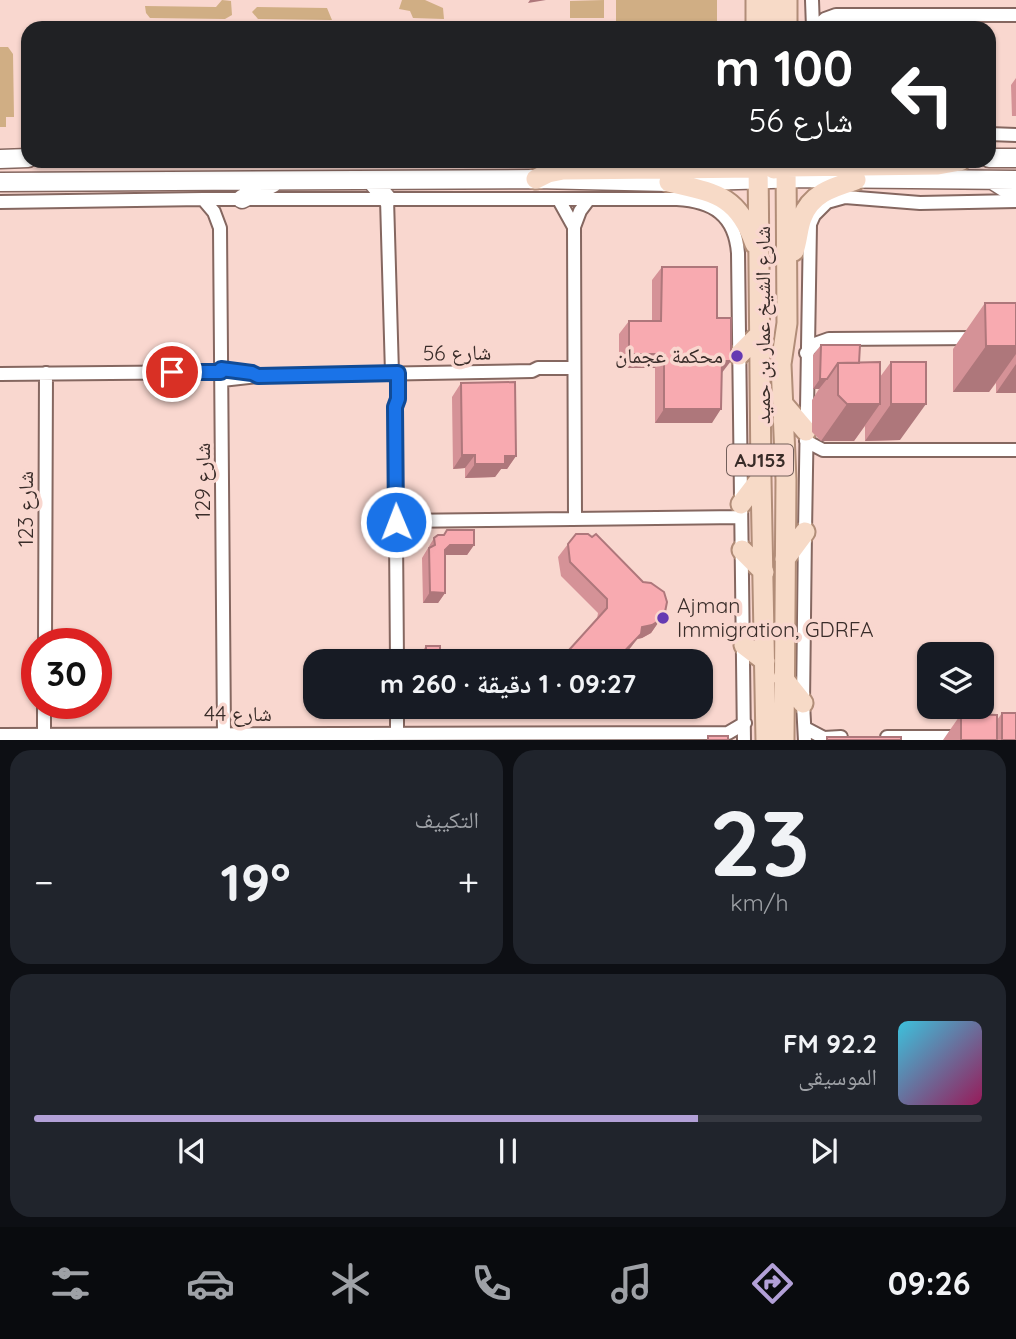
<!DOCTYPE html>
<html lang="ar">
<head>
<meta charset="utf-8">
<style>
	body { margin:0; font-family:Quicksand,"Noto Naskh Arabic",sans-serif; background:#20242c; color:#f1f3f6; direction:rtl; height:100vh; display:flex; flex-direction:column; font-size:26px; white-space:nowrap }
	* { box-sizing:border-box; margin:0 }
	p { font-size:23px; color:#9ea1a6 }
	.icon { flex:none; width:38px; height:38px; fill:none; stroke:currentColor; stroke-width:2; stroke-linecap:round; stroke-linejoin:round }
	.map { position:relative; height:740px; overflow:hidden; direction:ltr }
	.sheet { display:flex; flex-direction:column; gap:10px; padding:10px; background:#0d0f14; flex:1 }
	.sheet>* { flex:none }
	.top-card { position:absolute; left:21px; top:21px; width:975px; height:147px; border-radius:21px; box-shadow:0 2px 5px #0004; direction:rtl; background:#202124; color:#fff; overflow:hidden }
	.buttons { position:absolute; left:917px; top:642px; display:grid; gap:14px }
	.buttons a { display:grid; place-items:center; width:77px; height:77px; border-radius:14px; background:#171b24; box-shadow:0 2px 5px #0004; font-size:35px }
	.speed { position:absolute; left:21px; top:628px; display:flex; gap:14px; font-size:35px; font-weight:700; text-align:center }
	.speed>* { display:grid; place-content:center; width:91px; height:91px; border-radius:50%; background:#171b24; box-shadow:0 2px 5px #0004; line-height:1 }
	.speed .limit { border:10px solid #d22; background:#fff; color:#111 }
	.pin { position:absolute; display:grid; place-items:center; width:60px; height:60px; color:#fff; margin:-30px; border:4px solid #fff; border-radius:50%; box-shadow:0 2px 7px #0007 }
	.me { position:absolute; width:77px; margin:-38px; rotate:359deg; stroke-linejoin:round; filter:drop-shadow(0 0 5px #0008) }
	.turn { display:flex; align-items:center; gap:24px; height:147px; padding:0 28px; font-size:32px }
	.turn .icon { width:91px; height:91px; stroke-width:2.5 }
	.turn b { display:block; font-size:49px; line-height:60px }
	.big { font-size:52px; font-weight:700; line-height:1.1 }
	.sheet .card { flex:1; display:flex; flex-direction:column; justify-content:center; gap:10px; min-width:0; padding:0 24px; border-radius:21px; background:#20242c }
	.sheet .dial { align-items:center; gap:0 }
	.dial b { font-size:91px; line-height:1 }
	.song { display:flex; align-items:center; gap:21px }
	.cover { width:84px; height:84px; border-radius:10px; background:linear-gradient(135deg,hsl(190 70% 55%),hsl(330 70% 35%)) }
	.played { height:7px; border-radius:4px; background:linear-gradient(90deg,#b2a0d7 70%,#363941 70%) }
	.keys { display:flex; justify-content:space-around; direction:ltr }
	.heat { display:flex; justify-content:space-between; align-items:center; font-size:38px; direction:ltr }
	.sheet .tiles { flex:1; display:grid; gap:10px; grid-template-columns:1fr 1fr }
	.card:last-child { grid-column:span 2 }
	.trip { position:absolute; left:303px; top:649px; width:410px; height:70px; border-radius:21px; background:#171b24; box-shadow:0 2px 5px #0004; font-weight:700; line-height:70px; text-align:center; direction:rtl }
	.tab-bar { display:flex; height:112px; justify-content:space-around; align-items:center; background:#090b0e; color:#9ea1a6 }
	.tab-bar .icon { width:49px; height:49px }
	.tab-bar .on { color:#b2a0d7 }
	.tab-bar b { font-size:32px; color:#f1f3f6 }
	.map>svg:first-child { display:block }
</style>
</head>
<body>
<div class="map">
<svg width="1016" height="741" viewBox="0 0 1016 741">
	<rect width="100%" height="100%" fill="#f9d7cf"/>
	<path fill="#d0ae84" d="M222 0 231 1 232 15 225 19 150 18 146 13 145 6 216 7Z
		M402 0H425L443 8 444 19 413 18 410 11 399 9Z
		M604 0V18H570V1Z
		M616 0H717V28H616Z
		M257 7 327 8 332 20 258 19 252 12Z
		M0 47H8L13 54 14 117H6V127H0Z"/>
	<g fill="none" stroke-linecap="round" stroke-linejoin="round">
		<g stroke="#856760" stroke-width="16">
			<path id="street" d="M812 0 813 28
				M815 28 825 19 836 15H1016
				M989 134 1016 135
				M203 199 214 212 220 228 224 734
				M387 199 392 373
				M559 200 574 227
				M0 202 203 199H677C713 201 735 215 738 253L744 741
				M806 353 815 344 829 339 977 338
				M0 374 221 372
				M222 380 258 376 532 371 538 368H574
				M806 441 823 450H1016
				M575 519 574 227 580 211 589 199
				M396 521 741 517
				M45 644 46 373
				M397 662 395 407 398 399V373
				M397 707V733
				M805 728 824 738 841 737
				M44 734V704
				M0 735 728 733 745 723
				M887 737H960
				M805 741 803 703 805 532 810 224 814 215 827 202 845 197 920 203 1016 201"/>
		</g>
		<g stroke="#856760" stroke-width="21">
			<path id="secondary" d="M989 158H1016
				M0 159 28 158
				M371 180 387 199
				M994 181 1016 195
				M0 182 536 179 669 182 805 178 1016 180
				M242 199 273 183"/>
		</g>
		<g stroke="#b18d78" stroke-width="23">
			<path id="primary" d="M756 0V28
				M771 0V28
				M787 0V28
				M758 161 761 478 766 741
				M774 169 786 167 938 165 960 161
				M536 179 548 173 563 170 759 168 771 165
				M669 182C715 193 738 195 755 244
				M794 251C798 240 798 228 802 218 811 193 834 187 856 180
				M739 355 759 335
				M783 404 806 431
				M741 504 761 478
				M742 550 764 572
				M785 559 805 532
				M744 645 765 661
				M783 678 803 703
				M784 741 786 480 781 364 787 323 786 161"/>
		</g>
		<use href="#street" stroke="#fff" stroke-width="12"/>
		<use href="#secondary" stroke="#fff" stroke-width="18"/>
		<use href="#primary" stroke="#f7dac7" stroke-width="19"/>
	</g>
	<path fill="#d59297" d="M1016 78V116H1012L1011 85Z
		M662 267 717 318 722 374 712 423H655V368H619V334L629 321H652V280Z
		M985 303H1016V393H996V383L989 392H953V349Z
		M821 345 859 363 880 377 891 362 900 440 865 441V426L854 441H821L812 432V400L819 389H813V355Z
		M461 383 516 456 507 469H501L495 477 465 478V468L453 469 452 397Z
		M434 538 474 545 467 555H445V593L438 603H423L422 558Z
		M568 544 660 620 651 633 642 638 637 639 631 647 618 662H562L569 650 597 619 598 613 561 576 558 557Z
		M426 646 440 662H421V653Z
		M1002 713 1016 740H943L961 714 997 720Z"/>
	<path fill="#ae777b" d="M530 0H546L528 3Z
		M986 346H1016V354L989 392H953Z
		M629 354H664L655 368H619Z
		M722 361H731L721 374Z
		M1016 364V393H996Z
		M820 379H827L819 389H813Z
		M847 404H880L854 441H821Z
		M891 404H926L900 440 865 441Z
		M664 409H721L712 423H655Z
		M462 455H475L465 468 453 469Z
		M505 456H516L507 469H501L495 477 465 478 475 464Z
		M450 545H474L467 555H443L445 550Z
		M430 592 445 593 438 603H423Z
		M660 620 651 633 642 638 637 639 631 647 618 662H614L642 627Z"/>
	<path fill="#f8aab0" stroke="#ae777b" stroke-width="2" d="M662 267H717V318H731V361H722L721 409H664V354H629V321H661Z
		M985 303H1016V346H986Z
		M821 345H860L859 363H838L827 379H820Z
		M880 362V404H847L838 395V363Z
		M891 362H926V404H891Z
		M515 382 516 456H505V464H475V455H462L461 383Z
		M447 530H474V545H450L445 550V593L430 592 429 548 435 545 434 538 438 535H444Z
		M576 534H588L592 537 596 534 643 582 651 583 664 592 667 602 665 612 660 620 652 625 642 627 641 634 614 662H568L572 653 569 650 607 608V599L570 562 568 544Z
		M426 646H440V662H426Z
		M1002 713H1016V740H1002Z
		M961 714 997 715V740H961Z
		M708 736H728V740H708Z
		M827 737H901V740H827Z"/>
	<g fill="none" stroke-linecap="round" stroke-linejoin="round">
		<g stroke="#114b97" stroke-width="18">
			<path id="route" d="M172 372H221V369L252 373 258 376 398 373V399L395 407 396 522"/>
		</g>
		<use href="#route" stroke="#1a73e8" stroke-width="12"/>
	</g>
	<g fill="#653ab2" stroke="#f9d7cf" stroke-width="2.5">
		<circle cx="737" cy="356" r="7"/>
		<circle cx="663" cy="618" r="7"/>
	</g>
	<g text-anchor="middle" stroke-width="7" stroke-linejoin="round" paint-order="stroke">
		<rect fill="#f9d7cf" stroke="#735f5b" stroke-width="2" x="727" y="444.5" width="66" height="31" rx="5"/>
		<g font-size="19" font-weight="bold" fill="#392c29">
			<text x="760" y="467">AJ153</text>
		</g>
		<g font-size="21" fill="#392c29" stroke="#f9d7cf">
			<text transform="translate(763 325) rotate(-90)" y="7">شارع الشيخ عمار بن حميد</text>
			<text transform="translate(457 353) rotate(-1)" y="7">شارع 56</text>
			<text transform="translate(203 481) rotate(-90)" y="7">شارع 129</text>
			<text transform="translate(26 509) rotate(-90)" y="7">شارع 123</text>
			<text x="238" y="721">شارع 44</text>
		</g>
		<g font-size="21" fill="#392c29" stroke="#f9d7cf" text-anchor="end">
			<text x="723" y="363">محكمة عجمان</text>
			<text x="677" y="613" text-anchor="start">Ajman<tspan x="677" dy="24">Immigration, GDRFA</tspan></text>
		</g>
	</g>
</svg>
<div class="buttons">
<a><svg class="icon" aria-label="layers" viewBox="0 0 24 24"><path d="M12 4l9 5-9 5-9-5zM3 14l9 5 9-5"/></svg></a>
</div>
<div class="speed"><div class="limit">30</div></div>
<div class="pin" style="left:172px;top:372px;background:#d93025"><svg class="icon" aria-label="arrive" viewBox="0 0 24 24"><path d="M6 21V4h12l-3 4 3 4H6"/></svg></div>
<svg class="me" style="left:396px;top:522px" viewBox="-20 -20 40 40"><circle r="17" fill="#1a73e8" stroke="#fff" stroke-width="3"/><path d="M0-11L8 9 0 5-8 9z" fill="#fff"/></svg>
<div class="trip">09:27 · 1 دقيقة · 260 m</div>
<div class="top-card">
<div class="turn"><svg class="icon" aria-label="left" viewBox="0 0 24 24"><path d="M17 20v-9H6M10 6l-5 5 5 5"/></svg><div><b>100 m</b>شارع 56</div></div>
</div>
</div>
<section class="sheet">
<div class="tiles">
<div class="card dial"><b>23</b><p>km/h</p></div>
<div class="card"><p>التكييف</p>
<div class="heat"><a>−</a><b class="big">19°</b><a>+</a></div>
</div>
<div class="card">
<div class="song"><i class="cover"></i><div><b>92.2 FM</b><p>الموسيقى</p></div></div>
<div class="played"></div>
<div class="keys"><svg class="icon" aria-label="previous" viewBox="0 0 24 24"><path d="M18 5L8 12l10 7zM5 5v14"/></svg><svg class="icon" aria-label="pause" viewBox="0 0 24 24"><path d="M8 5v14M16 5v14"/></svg><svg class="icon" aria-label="next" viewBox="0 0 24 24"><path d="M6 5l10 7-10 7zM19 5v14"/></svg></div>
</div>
</div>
</section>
<nav class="tab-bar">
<b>09:26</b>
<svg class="icon on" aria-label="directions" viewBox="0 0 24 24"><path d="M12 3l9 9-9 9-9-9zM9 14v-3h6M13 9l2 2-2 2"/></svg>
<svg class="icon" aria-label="music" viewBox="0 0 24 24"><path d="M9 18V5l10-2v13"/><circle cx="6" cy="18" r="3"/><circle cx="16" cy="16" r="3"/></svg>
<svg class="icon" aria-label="phone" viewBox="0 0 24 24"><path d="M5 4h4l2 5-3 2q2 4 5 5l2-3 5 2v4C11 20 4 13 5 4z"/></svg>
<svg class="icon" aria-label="climate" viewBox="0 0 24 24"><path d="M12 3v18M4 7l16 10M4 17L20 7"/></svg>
<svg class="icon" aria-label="car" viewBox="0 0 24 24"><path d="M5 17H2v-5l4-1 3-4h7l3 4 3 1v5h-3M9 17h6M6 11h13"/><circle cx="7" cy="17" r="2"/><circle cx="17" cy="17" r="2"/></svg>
<svg class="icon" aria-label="filters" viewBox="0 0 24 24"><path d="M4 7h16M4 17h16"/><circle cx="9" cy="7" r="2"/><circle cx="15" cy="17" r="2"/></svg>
</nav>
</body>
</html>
